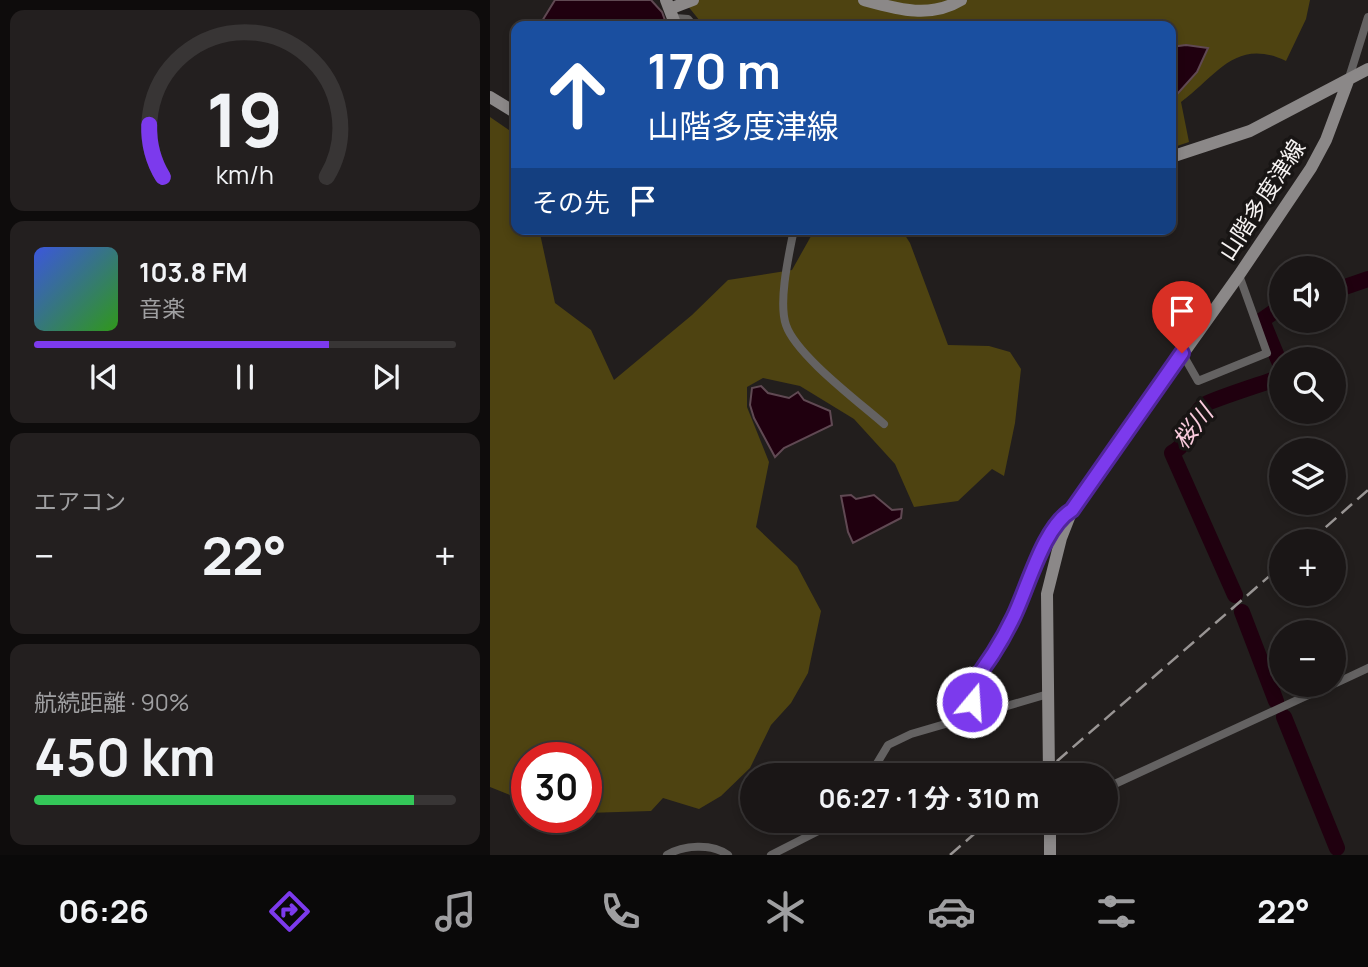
<!DOCTYPE html>
<html lang="ja">
<head>
<meta charset="utf-8">
<style>
	body { margin:0; font-family:Manrope,"Noto Sans JP",sans-serif; background:#231f1f; color:#f1f3f6; height:100vh; display:flex; flex-direction:column; font-size:26px; white-space:nowrap }
	* { box-sizing:border-box; margin:0 }
	p { font-size:23px; color:#9f9fa1 }
	.icon { flex:none; width:38px; height:38px; fill:none; stroke:currentColor; stroke-width:2; stroke-linecap:round; stroke-linejoin:round }
	.map { position:relative; flex:1; overflow:hidden }
	.drawer { display:flex; flex-direction:column; gap:10px; padding:10px; background:#0e0c0c; width:490px }
	.drawer>* { flex:none }
	.guide { position:absolute; left:21px; top:21px; width:665px; height:214px; border-radius:14px; box-shadow:0 4px 10px #0003,0 0 0 2px #383535; background:#1a4fa0; color:#fff; overflow:hidden }
	.controls { position:absolute; left:779px; top:256px; display:grid; gap:14px }
	.controls a { display:grid; place-items:center; width:77px; height:77px; border-radius:50%; background:#1a1616; box-shadow:0 4px 10px #0003,0 0 0 2px #383535; font-size:35px }
	.speed { position:absolute; left:21px; top:742px; display:flex; gap:14px; font-size:35px; font-weight:700; text-align:center }
	.speed>* { display:grid; place-content:center; width:91px; height:91px; border-radius:50%; background:#1a1616; box-shadow:0 4px 10px #0003,0 0 0 2px #383535; line-height:1 }
	.speed .limit { border:10px solid #d22; background:#fff; color:#111 }
	.pin { position:absolute; display:grid; place-items:center; width:60px; height:60px; color:#fff; margin:-72px -30px; border-radius:50% 50% 50% 0; rotate:-45deg; box-shadow:0 0 7px #0007 }
	.pin .icon { rotate:45deg }
	.me { position:absolute; width:77px; margin:-38px; rotate:18deg; stroke-linejoin:round; filter:drop-shadow(0 0 5px #0008) }
	.turn { display:flex; align-items:center; gap:24px; height:147px; padding:0 21px; font-size:32px }
	.turn .icon { width:91px; height:91px; stroke-width:2.5 }
	.turn b { display:block; font-size:49px; line-height:60px }
	.then { display:flex; align-items:center; height:66px; padding:0 21px; background:#0003; gap:14px; font-size:26px }
	.big { font-size:52px; font-weight:700; line-height:1.1 }
	.drawer .card { flex:1; display:flex; flex-direction:column; justify-content:center; gap:10px; min-width:0; padding:0 24px; border-radius:14px; background:#231f1f }
	.drawer .dial { align-items:center; gap:0 }
	.dial svg { height:182px; overflow:visible; fill:none; stroke:#383535; stroke-width:7; stroke-linecap:round; text-anchor:middle }
	.dial text { fill:#f1f3f6; stroke:none }
	.song { display:flex; align-items:center; gap:21px }
	.cover { width:84px; height:84px; border-radius:10px; background:linear-gradient(135deg,hsl(230 70% 55%),hsl(110 70% 35%)) }
	.played { height:7px; border-radius:4px; background:linear-gradient(90deg,#7c3aed 70%,#383535 70%) }
	.keys { display:flex; justify-content:space-around; direction:ltr }
	.heat { display:flex; justify-content:space-between; align-items:center; font-size:38px; direction:ltr }
	.charge { height:10px; border-radius:5px; background:linear-gradient(90deg,#34c759 90%,#383535 0) }
	.trip { position:absolute; left:250px; top:763px; width:378px; height:70px; border-radius:35px; background:#1a1616; box-shadow:0 4px 10px #0003,0 0 0 2px #383535; font-weight:700; line-height:70px; text-align:center }
	.dock { display:flex; height:112px; justify-content:space-around; align-items:center; background:#0a0909; color:#9f9fa1 }
	.dock .icon { width:49px; height:49px }
	.dock .on { color:#7c3aed }
	.dock b { font-size:32px; color:#f1f3f6 }
	main { display:flex; flex:1; min-height:0 }
	.map>svg:first-child { display:block }
</style>
</head>
<body>
<main>
<section class="drawer">
<div class="card dial"><svg viewBox="0 0 100 80">
<path d="M14 69A42 42 0 1 1 86 69"/>
<path d="M14 69A42 42 0 0 1 8 46" stroke="#7c3aed"/>
<text x="50" y="56" font-size="32" font-weight="700">19</text>
<text x="50" y="72" font-size="11">km/h</text>
</svg></div>
<div class="card">
<div class="song"><i class="cover"></i><div><b>103.8 FM</b><p>音楽</p></div></div>
<div class="played"></div>
<div class="keys"><svg class="icon" aria-label="previous" viewBox="0 0 24 24"><path d="M18 5L8 12l10 7zM5 5v14"/></svg><svg class="icon" aria-label="pause" viewBox="0 0 24 24"><path d="M8 5v14M16 5v14"/></svg><svg class="icon" aria-label="next" viewBox="0 0 24 24"><path d="M6 5l10 7-10 7zM19 5v14"/></svg></div>
</div>
<div class="card"><p>エアコン</p>
<div class="heat"><a>−</a><b class="big">22°</b><a>+</a></div>
</div>
<div class="card"><p>航続距離 · 90%</p><b class="big">450 km</b><div class="charge"></div></div>
</section>
<div class="map">
<svg width="878" height="855" viewBox="0 0 878 855">
	<rect width="100%" height="100%" fill="#221e1d"/>
	<path fill="#4e4311" d="M193 0H820L816 19 796 61C746 37 727 75 691 102L699 142 681 148V26H214Z
		M0 117 26 135V229H49L65 303 101 330 124 380 202 315 238 280 302 270 325 229H411L420 243 458 345 499 346 520 352 531 369 525 423 514 476 502 469 468 501 424 507 405 464 364 419 310 386 273 378 257 387V407L279 462 266 527 307 566 331 611 318 673 301 703 281 725 260 768 231 796 209 809 173 798 161 811 96 813V758H37V802L0 787Z"/>
	<path fill="#20000f" stroke="#604953" stroke-width="2" d="M65 0H161L172 12 177 26H49Z
		M696 45 718 48 707 72 681 101V47Z
		M271 386 278 393 299 398 308 392 314 400 340 411 342 425 294 448 285 457 264 418 260 405 262 388Z
		M361 495 366 499 384 495 402 510 412 509 411 518 363 543 358 532 351 496Z"/>
	<g fill="none" stroke-linecap="round" stroke-linejoin="round">
		<path stroke="#20000f" stroke-width="16" d="M844 276 849 289 878 279
			M791 307 772 320 791 366
			M745 595 682 453C704 440 697 420 714 405 720 400 778 382 791 377
			M752 612 786 701
			M794 717 847 848"/>
		<path stroke="#646262" stroke-width="8" d="M185 18 198 19 204 26
			M858 81 878 17
			M304 229C299 254 288 302 296 325 306 355 369 402 394 424
			M692 353 708 381 777 353 749 275
			M844 684 878 668
			M485 717 479 687C497 666 512 642 523 617 537 589 553 527 580 512
			M380 775 398 745 421 734 558 694
			M616 788 842 684
			M177 855C193 845 222 843 238 855
			M281 855 348 821"/>
		<path stroke="#8b8888" stroke-width="12" d="M176 0 186 26
			M374 0C407 9 440 19 471 0
			M182 8 203 0
			M0 97 26 113
			M681 157 760 131 878 69
			M559 775 557 594 571 538 582 510 749 275 821 168 836 140 858 81
			M560 821V855"/>
		<path stroke="#999594" stroke-width="2.5" stroke-dasharray="14 7" stroke-linecap="butt" d="M820 541 878 490
			M551 775 791 566
			M460 855 499 821"/>
	</g>
	<g fill="none" stroke-linecap="round" stroke-linejoin="round">
		<g stroke="#51269a" stroke-width="18">
			<path id="route" d="M482 702 479 687C496 666 511 643 523 618 538 588 553 527 582 510L692 353"/>
		</g>
		<use href="#route" stroke="#7c3aed" stroke-width="12"/>
	</g>
	<g text-anchor="middle" stroke-width="7" stroke-linejoin="round" paint-order="stroke">
		<g font-size="23" fill="#f6f3f2" stroke="#181514">
			<text transform="translate(772 200) rotate(-57)" y="8">山階多度津線</text>
		</g>
		<g font-size="24" font-style="italic" fill="#fbccde" stroke="#181514">
			<text transform="translate(703 427) rotate(-52)" y="8">桜川</text>
		</g>
	</g>
</svg>
<div class="controls">
<a><svg class="icon" aria-label="sound" viewBox="0 0 24 24"><path d="M4 9h4l5-4v14l-5-4H4zM17 9q2 3 0 6"/></svg></a>
<a><svg class="icon" aria-label="search" viewBox="0 0 24 24"><circle cx="10" cy="10" r="6"/><path d="M15 15l6 6"/></svg></a>
<a><svg class="icon" aria-label="layers" viewBox="0 0 24 24"><path d="M12 4l9 5-9 5-9-5zM3 14l9 5 9-5"/></svg></a>
<a>+</a>
<a>−</a>
</div>
<div class="speed"><div class="limit">30</div></div>
<div class="pin" style="left:692px;top:353px;background:#d93025"><svg class="icon" aria-label="arrive" viewBox="0 0 24 24"><path d="M6 21V4h12l-3 4 3 4H6"/></svg></div>
<svg class="me" style="left:482px;top:702px" viewBox="-20 -20 40 40"><circle r="17" fill="#7c3aed" stroke="#fff" stroke-width="3"/><path d="M0-11L8 9 0 5-8 9z" fill="#fff"/></svg>
<div class="trip">06:27 · 1 分 · 310 m</div>
<div class="guide">
<div class="turn"><svg class="icon" aria-label="ahead" viewBox="0 0 24 24"><path d="M12 20V5M6 11l6-6 6 6"/></svg><div><b>170 m</b>山階多度津線</div></div>
<div class="then">その先<svg class="icon" aria-label="arrive" viewBox="0 0 24 24"><path d="M6 21V4h12l-3 4 3 4H6"/></svg></div>
</div>
</div>
</main>
<nav class="dock">
<b>06:26</b>
<svg class="icon on" aria-label="directions" viewBox="0 0 24 24"><path d="M12 3l9 9-9 9-9-9zM9 14v-3h6M13 9l2 2-2 2"/></svg>
<svg class="icon" aria-label="music" viewBox="0 0 24 24"><path d="M9 18V5l10-2v13"/><circle cx="6" cy="18" r="3"/><circle cx="16" cy="16" r="3"/></svg>
<svg class="icon" aria-label="phone" viewBox="0 0 24 24"><path d="M5 4h4l2 5-3 2q2 4 5 5l2-3 5 2v4C11 20 4 13 5 4z"/></svg>
<svg class="icon" aria-label="climate" viewBox="0 0 24 24"><path d="M12 3v18M4 7l16 10M4 17L20 7"/></svg>
<svg class="icon" aria-label="car" viewBox="0 0 24 24"><path d="M5 17H2v-5l4-1 3-4h7l3 4 3 1v5h-3M9 17h6M6 11h13"/><circle cx="7" cy="17" r="2"/><circle cx="17" cy="17" r="2"/></svg>
<svg class="icon" aria-label="filters" viewBox="0 0 24 24"><path d="M4 7h16M4 17h16"/><circle cx="9" cy="7" r="2"/><circle cx="15" cy="17" r="2"/></svg>
<b>22°</b>
</nav>
</body>
</html>
